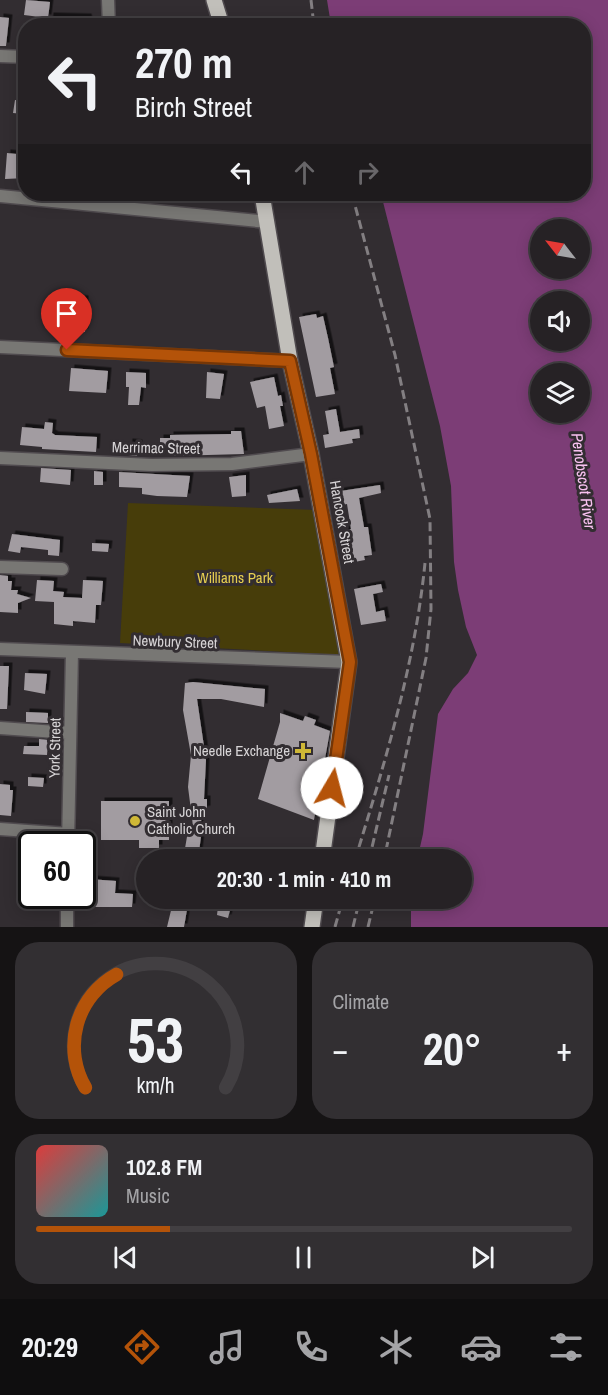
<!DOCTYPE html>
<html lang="en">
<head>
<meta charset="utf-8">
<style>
	body { margin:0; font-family:"Archivo Narrow",sans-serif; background:#322f32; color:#f1f3f6; height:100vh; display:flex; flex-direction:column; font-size:22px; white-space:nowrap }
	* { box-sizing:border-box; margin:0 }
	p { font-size:20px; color:#a4a4a7 }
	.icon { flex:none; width:33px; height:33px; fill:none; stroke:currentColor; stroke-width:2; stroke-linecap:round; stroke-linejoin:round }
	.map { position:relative; height:927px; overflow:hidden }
	.drawer { display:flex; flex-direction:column; gap:15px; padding:15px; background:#151314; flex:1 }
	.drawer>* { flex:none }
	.guide { position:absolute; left:18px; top:18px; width:573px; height:183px; border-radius:24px; box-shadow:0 3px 15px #0003,0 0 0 2px #423f42; background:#262225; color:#f1f3f6; overflow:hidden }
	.needle { width:39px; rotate:301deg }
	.tools { position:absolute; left:530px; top:219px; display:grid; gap:12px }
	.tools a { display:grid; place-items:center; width:60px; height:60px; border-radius:50%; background:#262225; box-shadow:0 3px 15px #0003,0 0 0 2px #423f42; font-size:30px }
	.speed { position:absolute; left:18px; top:831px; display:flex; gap:12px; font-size:30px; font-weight:700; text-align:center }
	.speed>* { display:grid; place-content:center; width:78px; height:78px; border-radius:50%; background:#262225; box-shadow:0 3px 15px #0003,0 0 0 2px #423f42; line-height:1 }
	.speed .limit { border:3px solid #111; border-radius:9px; background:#fff; color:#111 }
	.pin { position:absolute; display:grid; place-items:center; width:51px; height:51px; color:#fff; margin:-62px -26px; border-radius:50% 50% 50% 0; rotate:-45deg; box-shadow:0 0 6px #0007 }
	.pin .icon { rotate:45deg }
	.me { position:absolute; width:66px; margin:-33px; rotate:8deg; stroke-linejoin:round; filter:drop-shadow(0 0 4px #0008) }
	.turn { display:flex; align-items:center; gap:21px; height:126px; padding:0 18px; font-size:27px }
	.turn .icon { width:78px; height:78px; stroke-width:2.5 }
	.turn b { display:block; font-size:42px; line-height:51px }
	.lanes { display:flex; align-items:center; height:57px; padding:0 18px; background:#0003; justify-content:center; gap:30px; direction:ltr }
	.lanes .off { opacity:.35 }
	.big { font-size:45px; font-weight:700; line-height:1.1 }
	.drawer .widget { flex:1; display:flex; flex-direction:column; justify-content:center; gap:9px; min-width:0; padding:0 21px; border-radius:24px; background:#322f32 }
	.drawer .dial { align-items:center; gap:0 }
	.dial svg { height:156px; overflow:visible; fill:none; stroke:#423f42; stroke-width:7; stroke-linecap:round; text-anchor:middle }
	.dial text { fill:#f1f3f6; stroke:none }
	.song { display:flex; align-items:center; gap:18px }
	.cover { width:72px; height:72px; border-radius:9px; background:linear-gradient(135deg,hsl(0 70% 55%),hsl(180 70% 35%)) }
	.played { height:6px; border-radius:3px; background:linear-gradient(90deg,#b45309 25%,#423f42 25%) }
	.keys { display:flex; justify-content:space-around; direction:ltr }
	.heat { display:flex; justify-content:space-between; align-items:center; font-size:33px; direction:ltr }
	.drawer .tiles { flex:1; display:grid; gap:15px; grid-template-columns:1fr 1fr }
	.widget:last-child { grid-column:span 2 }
	.trip { position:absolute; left:136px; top:849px; width:336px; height:60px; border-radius:30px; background:#262225; box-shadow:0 3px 15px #0003,0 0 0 2px #423f42; font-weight:700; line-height:60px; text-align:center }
	.menu { display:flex; height:96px; justify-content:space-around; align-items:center; background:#0f0e0f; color:#a4a4a7 }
	.menu .icon { width:42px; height:42px }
	.menu .on { color:#b45309 }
	.menu b { font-size:27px; color:#f1f3f6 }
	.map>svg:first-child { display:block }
</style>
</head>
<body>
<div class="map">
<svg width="608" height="927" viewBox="0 0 608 927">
	<defs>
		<filter id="shadow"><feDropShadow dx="3.5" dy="-3.5" stdDeviation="0" flood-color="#0009"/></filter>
	</defs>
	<rect width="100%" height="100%" fill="#322d31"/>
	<path fill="#473d0a" d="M128 503 316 510 344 655 120 643Z"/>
	<path fill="#7c3d76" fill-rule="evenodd" d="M327 0H608V927H411V910L416 905 462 898V860L418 859V856L423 834 438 714 453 689 468 673 477 655 466 627 458 590 454 562 451 486 440 426 381 194H584V26L331 25ZM540 230H579V268H540ZM540 302H579V340H540ZM540 374H579V412H540Z"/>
	<path fill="#a29ca1" filter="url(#shadow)" d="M26 0 50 2 48 18 24 15Z
		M50 16 88 17 90 26H49Z
		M0 17 9 18 6 46H0Z
		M15 100 25 101 24 114 13 113Z
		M7 153 26 155V178L5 179Z
		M76 298 85 299V332H74Z
		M316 314 317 318 323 316 328 338 334 367 330 368 335 394 316 397 299 317Z
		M71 368 108 371 106 393 69 391Z
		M126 372 146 373V388L141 387 139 405H128L129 387H126Z
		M207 372 224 374 220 399 206 398Z
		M274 377 278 396 281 395 283 406H280L284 426 269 429 265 406 257 408 250 382Z
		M336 409 340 432 359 429 360 438 352 439 353 443 325 448 323 435 329 434 325 411Z
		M45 422 53 423 52 433 55 435 97 437 96 452 42 449V447L20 445 22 427 44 429Z
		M231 431H241L244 454 171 456V450L160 449V438H170V435L231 434Z
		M129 442 139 443 137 456 128 455Z
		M41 468 71 470 70 485 40 482Z
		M94 471 103 472V485H94Z
		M119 472 190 476 187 497 157 496 142 494V488L119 487Z
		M246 475V496L232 497 229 477Z
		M380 485 381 493 359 498 364 527H368L372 555 364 556 365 560 349 563 343 530 351 529 347 504 337 506 334 492Z
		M297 489 300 501 269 503 267 495Z
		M12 534 60 540 59 556 48 555V550L21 547 20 553 8 551Z
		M92 543 109 544 108 552 92 551Z
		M0 575 8 576V581H12L11 590H18L17 594 31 598 18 603V613L0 612Z
		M37 580 54 581 53 591 64 592 63 597 82 598 83 580 103 581 101 605H96L95 623 73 621V626L54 624V602L35 601Z
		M381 584 383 592 373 594 376 612 384 610 386 621 361 625 354 589Z
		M0 666H9L7 709H0Z
		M25 673 47 674 45 694 24 690Z
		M193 682 265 689 264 707 221 699H197L206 760 204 799H207V809L203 810 200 827 202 828 198 860H183L189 825 193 826 188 787 191 755 183 710 185 683Z
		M26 712 48 713V723L26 722Z
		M280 713 303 721 305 716 316 720 314 725 330 731 314 820 258 799 280 722Z
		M39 739 48 740 47 755 23 754 24 746H39Z
		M28 777 44 778 43 787 28 786Z
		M0 784 10 785V790H13L11 816 0 815Z
		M101 801H169V840H159V848H139V840H101Z
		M89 879 116 881 115 893 133 894 132 907H92L93 897 88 893Z
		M174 898H189L184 927H167Z
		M219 898H233L228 918 217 915Z"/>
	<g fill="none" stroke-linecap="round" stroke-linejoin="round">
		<g stroke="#504b4f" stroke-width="15">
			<path id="minor" d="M108 0 109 26
				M0 56 26 57
				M0 196 268 222
				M0 347 290 361
				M0 458 152 465 232 464 311 454
				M0 567 62 569
				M0 649 349 662
				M0 728 70 733
				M0 829 69 834
				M68 844 72 652
				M67 927V896"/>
		</g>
		<g stroke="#504b4f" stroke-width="18">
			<path id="primary" d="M214 0 222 26
				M262 194 290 361 311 454 349 662 322 860
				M312 927 316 898"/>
		</g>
		<use href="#minor" stroke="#787774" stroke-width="12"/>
		<use href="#primary" stroke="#c1bfba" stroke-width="15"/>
		<path stroke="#837f82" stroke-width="3" stroke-dasharray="9 4.5" stroke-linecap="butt" d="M311 0 314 26
			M352 194 395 355 430 519 431 609 426 658 384 860
			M355 860C385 762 415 664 425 563
			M369 860 389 775
			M335 927 343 898
			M353 927 360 898
			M368 927 375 898"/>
	</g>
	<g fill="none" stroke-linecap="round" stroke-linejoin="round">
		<g stroke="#753606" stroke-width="15">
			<path id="route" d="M67 350 290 361 311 454 350 662 332 788"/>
		</g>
		<use href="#route" stroke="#b45309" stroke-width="10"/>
	</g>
	<g fill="#cfb837" stroke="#322d31" stroke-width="2">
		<path d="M300 742h6v6h6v6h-6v6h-6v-6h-6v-6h6z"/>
		<circle cx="135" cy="821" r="6"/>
	</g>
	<g text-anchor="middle" stroke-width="6" stroke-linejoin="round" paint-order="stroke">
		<g font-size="15" fill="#d7d4d6" stroke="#322d31">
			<text transform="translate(156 448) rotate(1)" y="5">Merrimac Street</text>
			<text transform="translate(342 522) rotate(80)" y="5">Hancock Street</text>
			<text transform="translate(175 642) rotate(2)" y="5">Newbury Street</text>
			<text transform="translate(55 748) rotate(-89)" y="5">York Street</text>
		</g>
		<g font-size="15" fill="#e6ce50" stroke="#322d31">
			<text x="235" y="583">Williams Park</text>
		</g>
		<g font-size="15" fill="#d7d4d6" stroke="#322d31" text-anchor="end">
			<text x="290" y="756">Needle Exchange</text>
			<text x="147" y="817" text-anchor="start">Saint John<tspan x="147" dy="17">Catholic Church</tspan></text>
		</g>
		<g font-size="16" font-style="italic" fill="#f8c1f0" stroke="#322d31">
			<text transform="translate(584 481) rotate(82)" y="6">Penobscot River</text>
		</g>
	</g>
</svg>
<div class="tools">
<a><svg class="needle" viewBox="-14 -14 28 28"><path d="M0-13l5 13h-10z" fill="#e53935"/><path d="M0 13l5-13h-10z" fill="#a4a4a7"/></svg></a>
<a><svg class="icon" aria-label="sound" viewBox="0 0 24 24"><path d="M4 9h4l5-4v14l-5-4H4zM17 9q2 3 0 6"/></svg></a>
<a><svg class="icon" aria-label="layers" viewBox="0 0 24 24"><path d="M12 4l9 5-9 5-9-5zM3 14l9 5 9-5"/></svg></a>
</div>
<div class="speed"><div class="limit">60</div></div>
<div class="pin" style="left:67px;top:350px;background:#d93025"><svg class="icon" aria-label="arrive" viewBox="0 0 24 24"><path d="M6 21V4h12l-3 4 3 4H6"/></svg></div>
<svg class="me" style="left:332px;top:788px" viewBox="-20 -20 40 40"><circle r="19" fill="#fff"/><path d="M0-13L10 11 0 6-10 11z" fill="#b45309"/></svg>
<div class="trip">20:30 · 1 min · 410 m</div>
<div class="guide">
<div class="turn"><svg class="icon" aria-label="left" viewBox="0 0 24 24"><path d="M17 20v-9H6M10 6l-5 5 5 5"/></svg><div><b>270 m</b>Birch Street</div></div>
<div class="lanes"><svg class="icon" aria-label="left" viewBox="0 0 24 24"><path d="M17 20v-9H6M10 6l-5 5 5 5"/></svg><svg class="icon off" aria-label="ahead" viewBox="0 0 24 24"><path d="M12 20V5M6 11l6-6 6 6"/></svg><svg class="icon off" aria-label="right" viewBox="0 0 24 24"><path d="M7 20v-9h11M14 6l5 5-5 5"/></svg></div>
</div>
</div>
<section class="drawer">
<div class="tiles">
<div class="widget dial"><svg viewBox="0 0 100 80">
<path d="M14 69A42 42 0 1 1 86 69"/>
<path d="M14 69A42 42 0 0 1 30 11" stroke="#b45309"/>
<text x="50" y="56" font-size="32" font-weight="700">53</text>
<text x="50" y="72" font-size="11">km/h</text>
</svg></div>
<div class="widget"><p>Climate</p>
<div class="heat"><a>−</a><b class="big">20°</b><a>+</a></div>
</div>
<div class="widget">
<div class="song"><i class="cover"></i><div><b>102.8 FM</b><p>Music</p></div></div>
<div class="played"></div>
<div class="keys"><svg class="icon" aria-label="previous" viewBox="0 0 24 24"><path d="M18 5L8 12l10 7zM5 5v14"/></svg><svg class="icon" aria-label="pause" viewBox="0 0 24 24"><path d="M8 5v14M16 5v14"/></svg><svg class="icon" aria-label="next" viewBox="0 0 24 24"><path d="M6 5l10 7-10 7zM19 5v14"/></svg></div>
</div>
</div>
</section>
<nav class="menu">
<b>20:29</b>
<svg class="icon on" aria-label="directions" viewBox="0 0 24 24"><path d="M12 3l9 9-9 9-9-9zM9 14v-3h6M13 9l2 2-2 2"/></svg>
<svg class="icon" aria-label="music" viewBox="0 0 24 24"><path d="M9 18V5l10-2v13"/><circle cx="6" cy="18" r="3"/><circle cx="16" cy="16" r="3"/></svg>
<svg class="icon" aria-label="phone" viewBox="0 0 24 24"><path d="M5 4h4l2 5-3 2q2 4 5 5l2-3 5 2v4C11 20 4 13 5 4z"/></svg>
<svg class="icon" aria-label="climate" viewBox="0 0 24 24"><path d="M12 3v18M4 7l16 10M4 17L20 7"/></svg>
<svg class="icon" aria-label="car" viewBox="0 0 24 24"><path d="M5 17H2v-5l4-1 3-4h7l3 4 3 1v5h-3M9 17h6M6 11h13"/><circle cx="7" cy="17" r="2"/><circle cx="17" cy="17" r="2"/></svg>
<svg class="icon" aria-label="filters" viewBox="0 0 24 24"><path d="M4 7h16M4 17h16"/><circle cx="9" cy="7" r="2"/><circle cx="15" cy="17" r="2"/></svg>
</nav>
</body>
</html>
